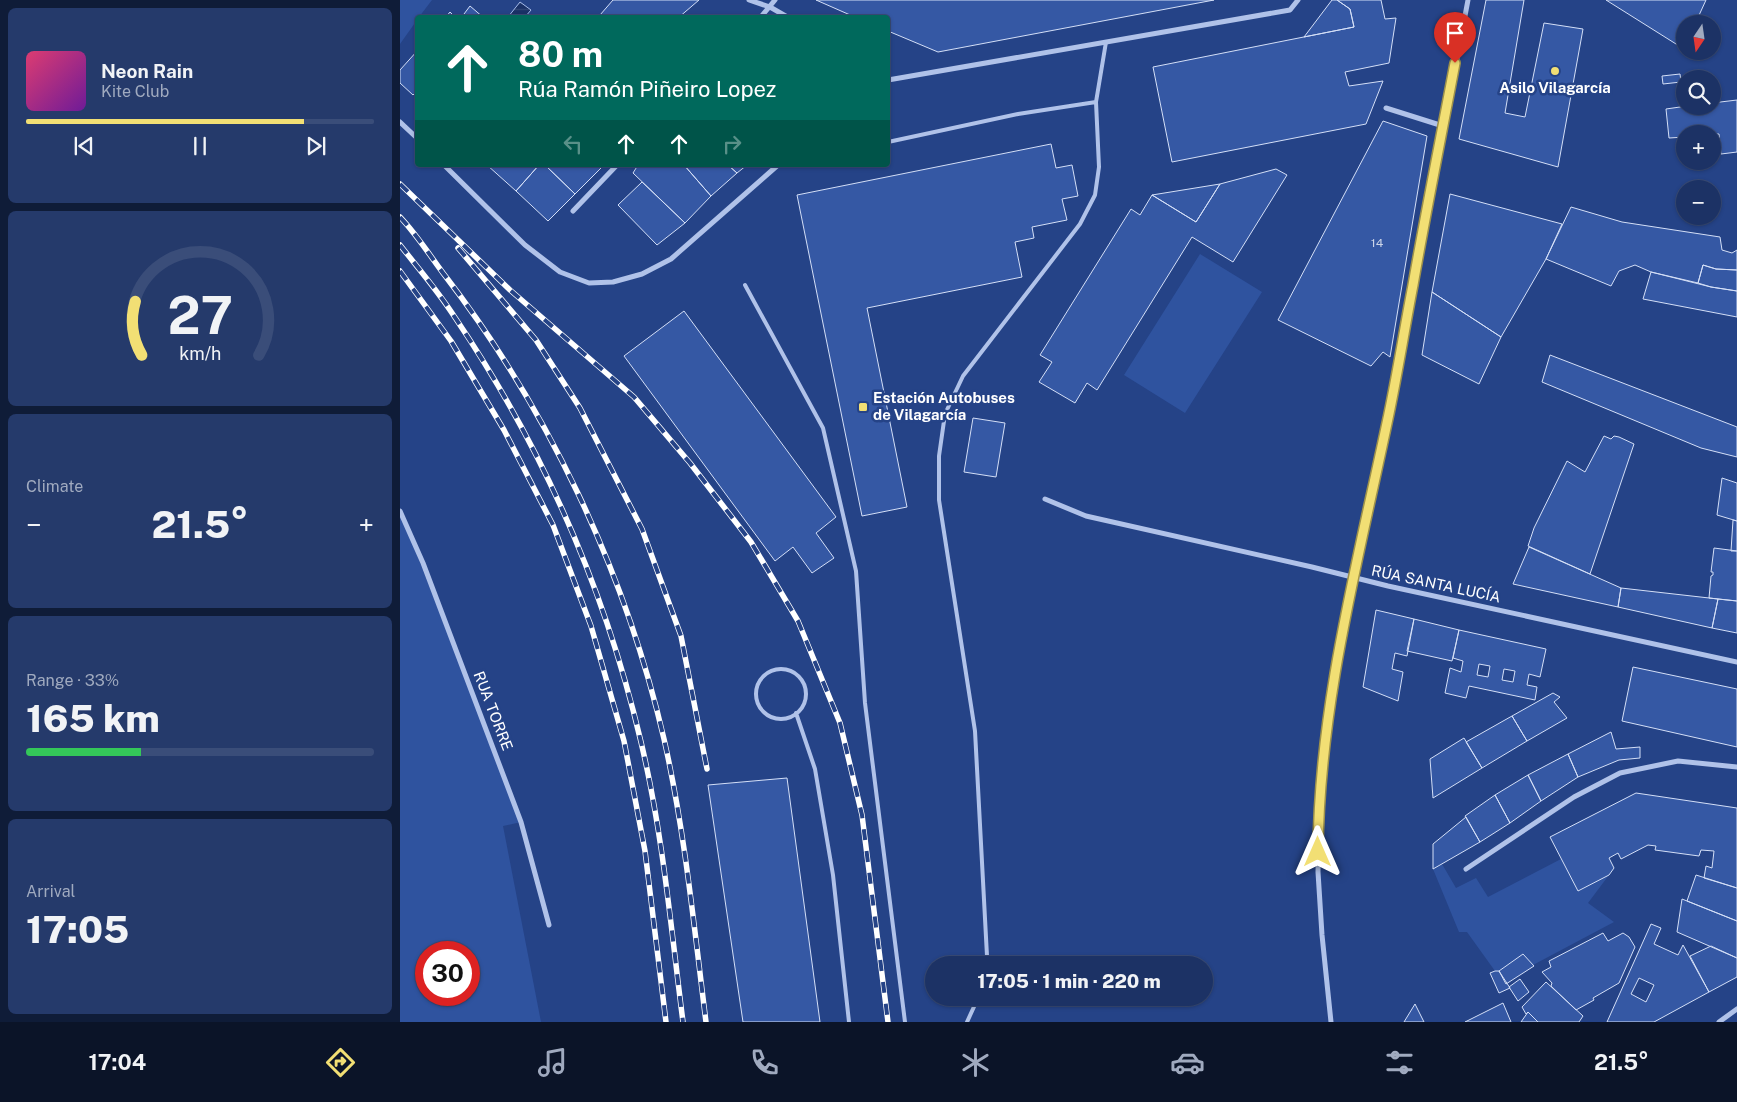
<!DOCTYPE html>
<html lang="en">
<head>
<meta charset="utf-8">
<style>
	body { margin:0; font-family:"Public Sans",sans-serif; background:#253a6b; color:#f1f3f6; height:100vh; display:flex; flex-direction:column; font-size:19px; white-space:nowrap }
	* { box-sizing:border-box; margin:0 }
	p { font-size:16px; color:#a0aabf }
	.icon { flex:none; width:28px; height:28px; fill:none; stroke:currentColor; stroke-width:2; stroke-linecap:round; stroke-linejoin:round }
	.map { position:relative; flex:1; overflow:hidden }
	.drawer { display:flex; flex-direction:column; gap:8px; padding:8px; background:#0f1c38; width:400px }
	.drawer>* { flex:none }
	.hud { position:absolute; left:15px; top:15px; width:475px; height:152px; border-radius:5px; box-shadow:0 1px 4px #0004,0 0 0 1px #3a4d79; background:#00695c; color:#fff; overflow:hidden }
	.needle { width:32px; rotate:193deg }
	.controls { position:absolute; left:1276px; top:15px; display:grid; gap:10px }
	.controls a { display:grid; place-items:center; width:45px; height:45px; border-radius:50%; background:#1c3265; box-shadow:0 1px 4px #0004,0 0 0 1px #3a4d79; font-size:25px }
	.speed { position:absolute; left:15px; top:941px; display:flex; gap:10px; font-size:25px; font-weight:700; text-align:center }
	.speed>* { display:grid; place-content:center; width:65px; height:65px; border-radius:50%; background:#1c3265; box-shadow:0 1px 4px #0004,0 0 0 1px #3a4d79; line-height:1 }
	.speed .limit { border:8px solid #d22; background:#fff; color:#111 }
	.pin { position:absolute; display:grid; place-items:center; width:42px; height:42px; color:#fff; margin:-51px -21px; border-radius:50% 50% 50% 0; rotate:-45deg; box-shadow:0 0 5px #0007 }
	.pin .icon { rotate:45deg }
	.me { position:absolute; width:55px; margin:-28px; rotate:0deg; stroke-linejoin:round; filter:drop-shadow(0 0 4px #0008) }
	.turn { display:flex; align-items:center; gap:18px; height:105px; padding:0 20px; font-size:22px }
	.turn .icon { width:65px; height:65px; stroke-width:2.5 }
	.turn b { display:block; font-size:35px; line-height:42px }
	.lanes { display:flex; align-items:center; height:48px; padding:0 20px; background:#0003; justify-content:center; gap:25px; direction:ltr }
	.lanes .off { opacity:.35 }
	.big { font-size:38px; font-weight:800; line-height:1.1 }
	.drawer .widget { flex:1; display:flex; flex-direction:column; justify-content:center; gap:8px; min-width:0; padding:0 18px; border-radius:8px; background:#253a6b }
	.drawer .dial { align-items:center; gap:0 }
	.dial svg { height:130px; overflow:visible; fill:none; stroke:#3a4d79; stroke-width:7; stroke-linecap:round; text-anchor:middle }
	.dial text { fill:#f1f3f6; stroke:none }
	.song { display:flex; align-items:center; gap:15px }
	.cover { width:60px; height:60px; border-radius:8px; background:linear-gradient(135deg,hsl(340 70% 55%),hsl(280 70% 35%)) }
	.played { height:5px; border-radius:2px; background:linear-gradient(90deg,#f2df74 80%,#3a4d79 80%) }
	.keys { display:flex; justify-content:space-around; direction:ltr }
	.heat { display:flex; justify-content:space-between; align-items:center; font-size:28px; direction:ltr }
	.charge { height:8px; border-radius:4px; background:linear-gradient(90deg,#34c759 33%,#3a4d79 0) }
	.trip { position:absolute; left:525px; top:956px; width:288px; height:50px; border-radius:25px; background:#1c3265; box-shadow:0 1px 4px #0004,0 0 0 1px #3a4d79; font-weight:800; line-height:50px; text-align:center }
	.tabs { display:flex; height:80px; justify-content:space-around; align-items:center; background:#0b1428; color:#a0aabf }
	.tabs .icon { width:35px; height:35px }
	.tabs .active { color:#f2df74 }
	.tabs b { font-size:22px; color:#f1f3f6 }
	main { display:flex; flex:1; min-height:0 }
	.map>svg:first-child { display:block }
</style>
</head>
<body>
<main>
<section class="drawer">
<div class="widget">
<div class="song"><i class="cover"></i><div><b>Neon Rain</b><p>Kite Club</p></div></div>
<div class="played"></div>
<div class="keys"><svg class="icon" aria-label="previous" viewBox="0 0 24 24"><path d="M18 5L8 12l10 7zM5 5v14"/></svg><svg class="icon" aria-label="pause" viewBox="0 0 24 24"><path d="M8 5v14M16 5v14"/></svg><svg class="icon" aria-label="next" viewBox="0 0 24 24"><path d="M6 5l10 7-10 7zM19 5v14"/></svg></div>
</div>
<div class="widget dial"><svg viewBox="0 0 100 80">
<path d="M14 69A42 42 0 1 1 86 69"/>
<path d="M14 69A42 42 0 0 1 10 36" stroke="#f2df74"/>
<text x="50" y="56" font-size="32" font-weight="700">27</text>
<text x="50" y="72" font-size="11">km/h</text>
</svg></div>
<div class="widget"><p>Climate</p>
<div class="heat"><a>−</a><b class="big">21.5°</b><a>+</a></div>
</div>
<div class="widget"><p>Range · 33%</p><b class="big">165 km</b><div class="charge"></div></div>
<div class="widget"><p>Arrival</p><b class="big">17:05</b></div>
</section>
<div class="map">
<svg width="1337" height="1022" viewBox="0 0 1337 1022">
	<defs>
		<pattern id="water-rules" width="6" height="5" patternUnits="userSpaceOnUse" patternTransform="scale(1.25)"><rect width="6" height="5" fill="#1a3167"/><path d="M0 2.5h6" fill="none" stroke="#314676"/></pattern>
	</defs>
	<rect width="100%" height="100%" fill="#254387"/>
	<path fill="#2f539f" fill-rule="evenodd" d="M0 0H32L19 17 18 18 17 20 0 44Z
		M800 254 862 292 785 413 724 375Z
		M0 511 121 822 103 826 141 1022H0ZM26 952H69V995H26Z
		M1161 859 1178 891 1209 875 1188 903 1214 922 1133 965 1123 954 1099 971H1095L1067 932H1059L1033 869 1042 864 1056 888 1076 878 1088 897Z"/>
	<path fill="url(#water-rules)" stroke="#a5bbe9" d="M120 2 131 10 125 17H108Z"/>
	<path fill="#3558a4" stroke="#d4dff7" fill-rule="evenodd" d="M213 0H299L278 18H207L200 15Z
		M416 0H814L538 52 488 31V18H457Z
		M932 0H937L950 9 954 27 904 37Z
		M937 0H981L985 19 996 18 989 63 945 72 949 86 983 81 966 124 772 162 753 67 954 27 950 9Z
		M1086 0H1124L1105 113 1125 117 1144 23 1183 29 1158 167 1059 139Z
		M1206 0H1306L1295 24H1285L1284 49Z
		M70 6 84 18H61Z
		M50 12 56 18H45Z
		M18 50V90L13 95 0 83V70Z
		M1280 74 1281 82 1263 84 1262 76Z
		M1337 100V152L1321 154 1319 134H1285V137L1269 138 1266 109 1287 106H1312V103Z
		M983 121 1027 136 990 357 983 352 971 366 878 320Z
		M651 144 656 168 672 165 678 196 662 199 667 220 632 227 634 238 615 242 622 277 467 308 507 507 462 516 397 195Z
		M87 165H139L116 191Z
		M139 165H145L175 194 148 221 116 191Z
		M145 165H204L175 194Z
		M238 165H284L311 196 285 223 233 173Z
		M284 165H328L337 173 311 196Z
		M328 165H347L337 173Z
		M876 169 887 175 833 262 792 237 697 390 687 383 675 403 639 382 652 362 640 355 731 209 740 215 752 195 796 222 820 184Z
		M242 182 285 223 257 245 218 205Z
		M820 184 796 222 752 195Z
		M1050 194 1162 224 1146 259 1101 337 1032 292Z
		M1171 207 1222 222 1320 237 1322 250 1332 253 1337 250V270L1316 269 1303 265 1298 283 1251 272 1235 265 1219 271 1211 286 1146 259Z
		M1303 265 1316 269 1337 270V291L1311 287 1298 283Z
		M1251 272 1311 287 1337 291V317L1243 299Z
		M1032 292 1101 337 1079 384 1022 355Z
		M284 311 436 517 416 533 434 558 412 573 393 547 375 561 224 356Z
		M1150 355 1337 427V457L1301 448 1142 382Z
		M573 418 605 423 596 477 564 472Z
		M1204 436 1211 439 1214 436 1219 437 1234 444 1190 574 1128 546 1134 528 1167 461 1185 472Z
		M1322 478 1337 483V521L1317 515Z
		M1333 520 1337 521V551H1331Z
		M1129 547 1221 588 1218 607 1113 584Z
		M1314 548 1337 551V601L1309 598 1311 576 1313 575V572H1311Z
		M1221 588 1318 599 1312 628 1218 607Z
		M1318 599 1337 601V633L1312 628Z
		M976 610 1014 619 1007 656 995 653 992 669 1003 672 998 701 963 687Z
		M1014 619 1059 630 1052 661 1007 651Z
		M1059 630 1146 649 1140 677 1129 674 1127 685 1137 687 1135 700 1069 686 1066 698 1045 693 1050 668 1061 672 1063 661 1053 658ZM1079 664 1090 666 1088 677 1077 675ZM1104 669 1115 671 1113 682 1102 680Z
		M1233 667 1337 689V747L1222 721Z
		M1153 693 1160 697 1154 702 1167 718 1127 741 1112 716Z
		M1112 716 1127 741 1082 768 1066 742Z
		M1211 732 1216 749 1240 747V758L1219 760 1178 777 1168 754Z
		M1064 738 1082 768 1033 798 1030 759Z
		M1168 754 1178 777 1141 801 1128 775Z
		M1128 775 1141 801 1110 823 1095 795Z
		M387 778 420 1022H343L308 785Z
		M1236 793 1337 808V888L1304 878 1306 866 1312 868 1314 851 1301 850 1299 856 1255 850 1256 846 1248 845 1221 859 1218 853 1209 858 1214 868 1209 875 1178 891 1150 837Z
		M1095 795 1110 823 1080 842 1065 816Z
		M1066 817 1080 842 1033 869V844Z
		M1296 875 1337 888V921L1287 901Z
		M1282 899 1337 921V958L1277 932Z
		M1251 924 1261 928 1254 944 1278 955 1283 945 1309 992 1254 1022H1207ZM1239 978 1254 985 1246 1002 1231 994Z
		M1203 933 1208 941 1223 933 1229 937 1235 947 1219 983 1193 998 1194 1000 1176 1010 1151 986 1152 983 1142 972 1151 967 1149 961Z
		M1311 946 1337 958V977L1309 992 1290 956Z
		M1123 954 1134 966 1106 984 1099 971Z
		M1095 971H1099L1110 988 1099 993 1090 973Z
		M1120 979 1129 992 1118 1001 1109 987Z
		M1146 982 1183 1016 1179 1022H1138L1128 1012 1126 1014 1122 1007Z
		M1103 1003 1111 1022H1065Z
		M1015 1004 1024 1022H1004Z
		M1128 1012 1138 1022H1121Z"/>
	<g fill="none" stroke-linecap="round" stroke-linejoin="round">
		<path stroke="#b0c2e9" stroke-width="4" d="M488 142 618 114 696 102
			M345 285 423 428 456 571 465 703 505 1022
			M356 694a25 25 0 1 1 50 0a25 25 0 1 1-50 0Z
			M396 713 415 769 433 875 449 1022
			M585 965 587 956 575 731 539 500V456L545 414 563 376 680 224 695 195 699 167 696 102 706 42
			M567 1022 578 998"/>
		<path stroke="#b0c2e9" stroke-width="5" d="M349 0 370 7 389 18
			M360 18 375 0
			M488 80 890 10 898 0
			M986 108 1043 126
			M0 122 18 139
			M44 165 125 245 160 272 189 283 213 282 242 274 271 259 378 165
			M173 211 217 165
			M645 499 686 516 912 567 988 586 1337 662
			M0 511 23 563 121 822 149 925
			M1066 869 1174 797 1220 773 1278 761 1337 767
			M931 1022 922 935 918 872 919 813 923 754 945 626 988 420 1068 0
			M1319 1022 1337 1009"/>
		<g stroke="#fff" stroke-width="5.5">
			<path id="rail" d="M0 184 110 290 234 397 290 463 351 542 398 621 440 723 462 815 488 1022
				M0 217C16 234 29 254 43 273 148 409 225 571 264 739 285 832 294 927 306 1022
				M0 245C18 268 38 291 54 316 142 446 205 589 241 742 263 834 271 929 283 1022
				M58 248 136 340 180 408 242 529 281 636 307 769
				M0 271 51 341 104 430 153 525 191 626 224 741 245 851 266 1022"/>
		</g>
		<use href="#rail" stroke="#254387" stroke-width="4" stroke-dasharray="11" stroke-linecap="butt"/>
	</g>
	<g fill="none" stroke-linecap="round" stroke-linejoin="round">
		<g stroke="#9d914b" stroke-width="12">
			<path id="route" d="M918 852C919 707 957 565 987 423 997 377 1004 331 1013 285 1026 211 1041 137 1055 63"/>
		</g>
		<use href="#route" stroke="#f2df74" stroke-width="9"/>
	</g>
	<g fill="#f2df74" stroke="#254387" stroke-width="2">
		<circle cx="1155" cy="71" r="5"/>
		<rect x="458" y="402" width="10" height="10" rx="2.5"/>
	</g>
	<g text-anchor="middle" stroke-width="5" stroke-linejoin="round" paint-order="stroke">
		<g font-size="12" fill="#ccd5e8">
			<text x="977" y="247">14</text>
		</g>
		<g font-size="15" font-weight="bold" fill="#fff" stroke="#254387">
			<text x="1155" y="93">Asilo Vilagarcía</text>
			<text x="473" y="403" text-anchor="start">Estación Autobuses<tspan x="473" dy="17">de Vilagarcía</tspan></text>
		</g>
		<g font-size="15" fill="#fff" stroke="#254387">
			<text transform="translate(1036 584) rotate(12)" y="5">RÚA SANTA LUCÍA</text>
			<text transform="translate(93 711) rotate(69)" y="5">RUA TORRE</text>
		</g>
	</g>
</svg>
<div class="controls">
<a><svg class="needle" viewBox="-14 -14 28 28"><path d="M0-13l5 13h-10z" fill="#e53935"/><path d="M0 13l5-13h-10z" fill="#a0aabf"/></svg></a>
<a><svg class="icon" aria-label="search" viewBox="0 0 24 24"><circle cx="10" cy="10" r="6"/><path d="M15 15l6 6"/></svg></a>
<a>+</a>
<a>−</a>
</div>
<div class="speed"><div class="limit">30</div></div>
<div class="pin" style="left:1055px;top:63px;background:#d93025"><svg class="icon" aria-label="arrive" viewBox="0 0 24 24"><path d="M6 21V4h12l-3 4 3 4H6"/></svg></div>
<svg class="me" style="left:918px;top:852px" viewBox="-20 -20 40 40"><path d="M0-17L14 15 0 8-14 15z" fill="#f2df74" stroke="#fff" stroke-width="4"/></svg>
<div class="trip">17:05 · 1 min · 220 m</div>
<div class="hud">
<div class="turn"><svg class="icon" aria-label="ahead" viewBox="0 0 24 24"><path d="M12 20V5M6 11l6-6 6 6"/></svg><div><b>80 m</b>Rúa Ramón Piñeiro Lopez</div></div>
<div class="lanes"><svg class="icon off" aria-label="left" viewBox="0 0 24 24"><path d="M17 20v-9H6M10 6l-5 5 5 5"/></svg><svg class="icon" aria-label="ahead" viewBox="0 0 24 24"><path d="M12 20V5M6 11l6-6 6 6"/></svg><svg class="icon" aria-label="ahead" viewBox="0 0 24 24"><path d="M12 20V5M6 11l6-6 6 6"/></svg><svg class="icon off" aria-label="right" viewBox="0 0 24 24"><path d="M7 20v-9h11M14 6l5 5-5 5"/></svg></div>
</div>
</div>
</main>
<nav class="tabs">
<b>17:04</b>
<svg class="icon active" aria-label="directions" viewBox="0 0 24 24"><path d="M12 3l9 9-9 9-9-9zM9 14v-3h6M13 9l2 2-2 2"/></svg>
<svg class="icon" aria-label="music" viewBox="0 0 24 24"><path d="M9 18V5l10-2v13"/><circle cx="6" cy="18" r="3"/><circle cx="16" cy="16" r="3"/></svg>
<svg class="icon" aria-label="phone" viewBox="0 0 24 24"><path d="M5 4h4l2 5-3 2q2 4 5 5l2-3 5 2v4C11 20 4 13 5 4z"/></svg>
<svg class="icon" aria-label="climate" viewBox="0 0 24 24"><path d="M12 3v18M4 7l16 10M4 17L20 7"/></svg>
<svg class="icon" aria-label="car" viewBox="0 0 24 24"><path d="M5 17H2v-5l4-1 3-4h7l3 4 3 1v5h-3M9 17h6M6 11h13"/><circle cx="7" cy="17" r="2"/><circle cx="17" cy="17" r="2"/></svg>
<svg class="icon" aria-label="filters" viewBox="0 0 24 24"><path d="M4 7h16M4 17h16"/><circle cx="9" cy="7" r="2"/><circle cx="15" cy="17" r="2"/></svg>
<b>21.5°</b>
</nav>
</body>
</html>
